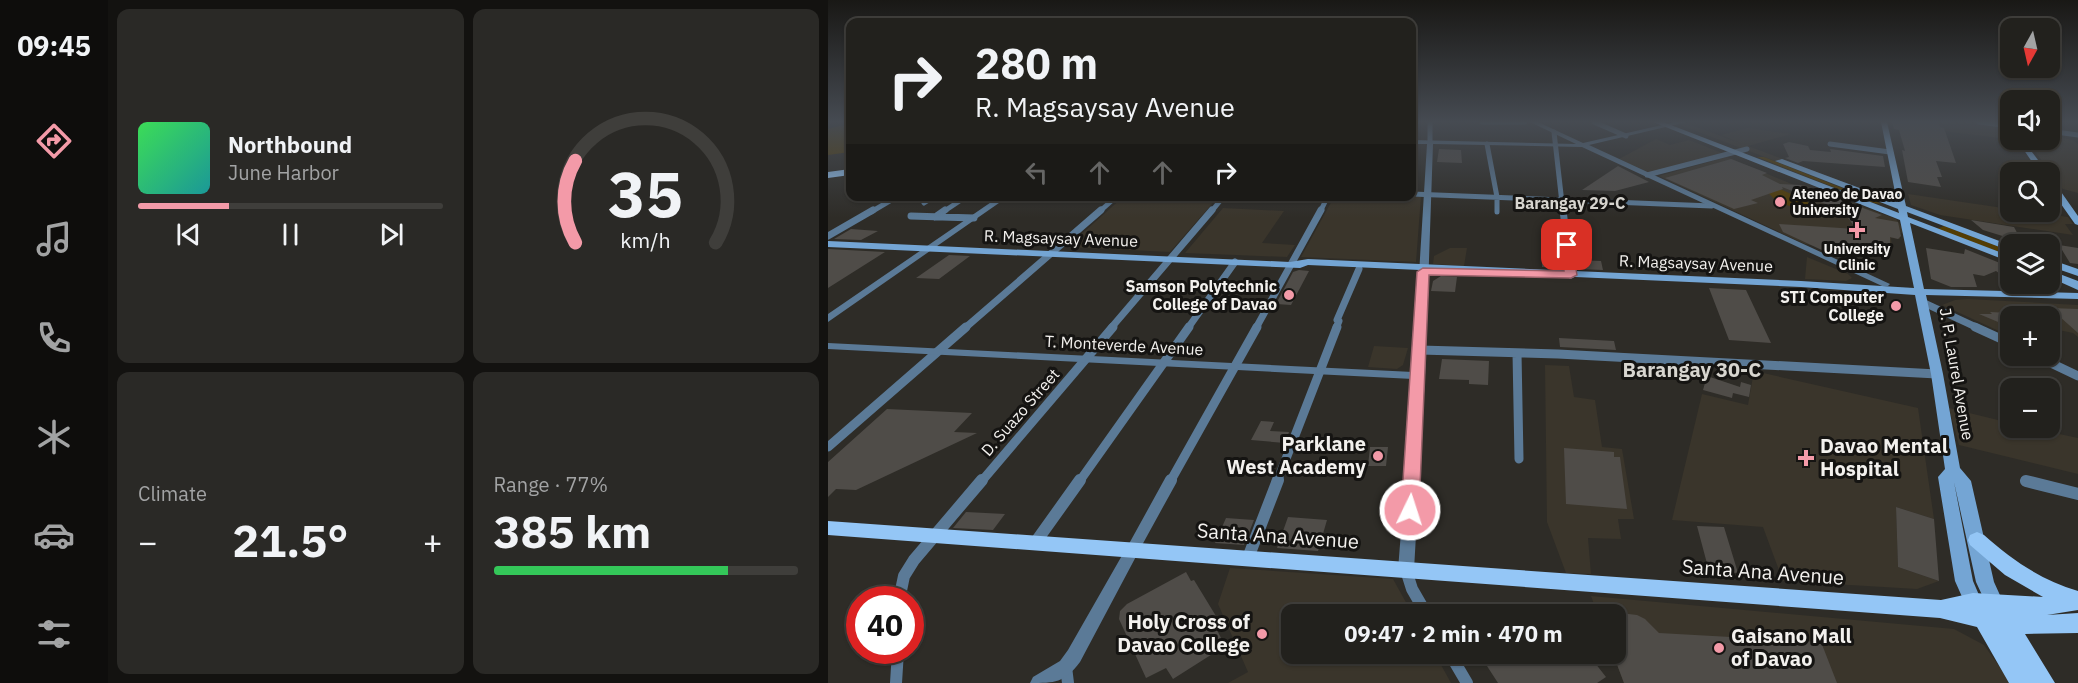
<!DOCTYPE html>
<html lang="en">
<head>
<meta charset="utf-8">
<style>
	body { margin:0; font-family:"IBM Plex Sans",sans-serif; background:#2a2926; color:#f1f3f6; height:100vh; display:flex; flex-direction:column; font-size:22px; white-space:nowrap }
	* { box-sizing:border-box; margin:0 }
	p { font-size:20px; color:#a2a3a4 }
	.icon { flex:none; width:33px; height:33px; fill:none; stroke:currentColor; stroke-width:2; stroke-linecap:round; stroke-linejoin:round }
	.map { position:relative; flex:1; overflow:hidden }
	.drawer { display:flex; flex-direction:column; gap:9px; padding:9px; background:#131210; width:720px }
	.drawer>* { flex:none }
	.guide { position:absolute; left:18px; top:18px; width:570px; height:183px; border-radius:12px; box-shadow:0 2px 4px #0004,0 0 0 2px #3f3e3b; background:#22211d; color:#f1f3f6; overflow:hidden }
	.needle { width:39px; rotate:188deg }
	.controls { position:absolute; left:1172px; top:18px; display:grid; gap:12px }
	.controls a { display:grid; place-items:center; width:60px; height:60px; border-radius:12px; background:#22211d; box-shadow:0 2px 4px #0004,0 0 0 2px #3f3e3b; font-size:30px }
	.speed { position:absolute; left:18px; top:586px; display:flex; gap:12px; font-size:30px; font-weight:700; text-align:center }
	.speed>* { display:grid; place-content:center; width:78px; height:78px; border-radius:50%; background:#22211d; box-shadow:0 2px 4px #0004,0 0 0 2px #3f3e3b; line-height:1 }
	.speed .limit { border:9px solid #d22; background:#fff; color:#111 }
	.pin { position:absolute; display:grid; place-items:center; width:51px; height:51px; color:#fff; margin:-26px; border-radius:12px; box-shadow:0 3px 9px #0006 }
	.me { position:absolute; width:66px; margin:-33px; rotate:4deg; stroke-linejoin:round; filter:drop-shadow(0 0 4px #0008) }
	.turn { display:flex; align-items:center; gap:21px; height:126px; padding:0 30px; font-size:27px }
	.turn .icon { width:78px; height:78px; stroke-width:2.5 }
	.turn b { display:block; font-size:42px; line-height:51px }
	.lanes { display:flex; align-items:center; height:57px; padding:0 30px; background:#0003; justify-content:center; gap:30px; direction:ltr }
	.lanes .off { opacity:.35 }
	.big { font-size:45px; font-weight:800; line-height:1.1 }
	.drawer .widget { flex:1; display:flex; flex-direction:column; justify-content:center; gap:9px; min-width:0; padding:0 21px; border-radius:12px; background:#2a2926 }
	.drawer .dial { align-items:center; gap:0 }
	.dial svg { height:156px; overflow:visible; fill:none; stroke:#3f3e3b; stroke-width:7; stroke-linecap:round; text-anchor:middle }
	.dial text { fill:#f1f3f6; stroke:none }
	.song { display:flex; align-items:center; gap:18px }
	.cover { width:72px; height:72px; border-radius:9px; background:linear-gradient(135deg,hsl(130 70% 55%),hsl(180 70% 35%)) }
	.played { height:6px; border-radius:3px; background:linear-gradient(90deg,#f39aa8 30%,#3f3e3b 30%) }
	.keys { display:flex; justify-content:space-around; direction:ltr }
	.heat { display:flex; justify-content:space-between; align-items:center; font-size:33px; direction:ltr }
	.charge { height:9px; border-radius:4px; background:linear-gradient(90deg,#34c759 77%,#3f3e3b 0) }
	.drawer .tiles { flex:1; display:grid; gap:9px; grid-template-columns:repeat(2,1fr) }
	.trip { position:absolute; left:453px; top:604px; width:345px; height:60px; border-radius:12px; background:#22211d; box-shadow:0 2px 4px #0004,0 0 0 2px #3f3e3b; font-weight:800; line-height:60px; text-align:center }
	main { display:flex; flex:1; min-height:0 }
	.tab-bar { display:flex; flex-direction:column; width:108px; justify-content:space-around; align-items:center; background:#0e0d0c; color:#a2a3a4 }
	.tab-bar .icon { width:42px; height:42px }
	.tab-bar .selected { color:#f39aa8 }
	.tab-bar b { font-size:27px; color:#f1f3f6 }
	.map>svg:first-child { display:block }
</style>
</head>
<body>
<main>
<nav class="tab-bar">
<b>09:45</b>
<svg class="icon selected" aria-label="directions" viewBox="0 0 24 24"><path d="M12 3l9 9-9 9-9-9zM9 14v-3h6M13 9l2 2-2 2"/></svg>
<svg class="icon" aria-label="music" viewBox="0 0 24 24"><path d="M9 18V5l10-2v13"/><circle cx="6" cy="18" r="3"/><circle cx="16" cy="16" r="3"/></svg>
<svg class="icon" aria-label="phone" viewBox="0 0 24 24"><path d="M5 4h4l2 5-3 2q2 4 5 5l2-3 5 2v4C11 20 4 13 5 4z"/></svg>
<svg class="icon" aria-label="climate" viewBox="0 0 24 24"><path d="M12 3v18M4 7l16 10M4 17L20 7"/></svg>
<svg class="icon" aria-label="car" viewBox="0 0 24 24"><path d="M5 17H2v-5l4-1 3-4h7l3 4 3 1v5h-3M9 17h6M6 11h13"/><circle cx="7" cy="17" r="2"/><circle cx="17" cy="17" r="2"/></svg>
<svg class="icon" aria-label="filters" viewBox="0 0 24 24"><path d="M4 7h16M4 17h16"/><circle cx="9" cy="7" r="2"/><circle cx="15" cy="17" r="2"/></svg>
</nav>
<section class="drawer">
<div class="tiles">
<div class="widget">
<div class="song"><i class="cover"></i><div><b>Northbound</b><p>June Harbor</p></div></div>
<div class="played"></div>
<div class="keys"><svg class="icon" aria-label="previous" viewBox="0 0 24 24"><path d="M18 5L8 12l10 7zM5 5v14"/></svg><svg class="icon" aria-label="pause" viewBox="0 0 24 24"><path d="M8 5v14M16 5v14"/></svg><svg class="icon" aria-label="next" viewBox="0 0 24 24"><path d="M6 5l10 7-10 7zM19 5v14"/></svg></div>
</div>
<div class="widget dial"><svg viewBox="0 0 100 80">
<path d="M14 69A42 42 0 1 1 86 69"/>
<path d="M14 69A42 42 0 0 1 14 27" stroke="#f39aa8"/>
<text x="50" y="56" font-size="32" font-weight="700">35</text>
<text x="50" y="72" font-size="11">km/h</text>
</svg></div>
<div class="widget"><p>Climate</p>
<div class="heat"><a>−</a><b class="big">21.5°</b><a>+</a></div>
</div>
<div class="widget"><p>Range · 77%</p><b class="big">385 km</b><div class="charge"></div></div>
</div>
</section>
<div class="map">
<svg width="1250" height="683" viewBox="0 0 1250 683">
	<rect width="100%" height="100%" fill="#2e2c27"/>
	<path fill="#3a352b" d="M844 122H855L912 143 893 135 919 128 963 134 920 146 1055 197 1048 199Z
		M1102 122H1138L1177 127 1182 133V140H1188L1106 130Z
		M1221 132 1232 134 1235 138 1245 140 1250 144V193L1235 189 1229 184 1234 183 1228 181 1199 140H1221Z
		M828 139 842 145 861 140 894 153 822 173 791 159Z
		M899 157 966 185H976L1068 219 1077 231 1071 234 1072 239 1063 238 1064 248 1049 257 977 244 831 176Z
		M1080 194 1182 209V212H1202L1240 217 1245 224H1237L1245 235 1112 215 1083 205Z
		M593 196 588 262 473 257 506 197Z
		M295 197V196L390 197 342 252 239 247Z
		M395 208 456 211 434 243 467 245 459 257 357 253Z
		M622 248H639L636 266 605 264 606 256Z
		M979 257 1020 274 1024 278 1018 281 977 279Z
		M1140 299 1250 305V337L1245 333 1221 328V316H1182V336L1114 305 1127 300Z
		M546 346 580 348 575 365 569 369 540 367Z
		M717 365 741 366 746 397 767 400 774 447 794 449 806 519H790L793 539 760 538 763 574 738 573 719 522Z
		M926 371 1090 408 1106 519 1068 507 1070 567 1111 581 1089 589 955 581 935 527 844 520 874 394 920 405Z
		M1121 408 1182 423V428H1203L1250 438V474L1131 445Z
		M402 568 565 579 585 615H464V654H607L623 683H400L420 672 390 604Z
		M763 596 1126 629 1156 645 1183 683H796L785 654H788V615H770Z"/>
	<path fill="#533d04" d="M22 123V152L0 155V129Z
		M929 157H936L1054 204 1046 203Z
		M941 184 976 200 991 209 968 208 949 202 934 186Z
		M1116 226 1182 251V256L1109 229Z"/>
	<path fill="#4f4c48" d="M1064 122H1110L1112 127 1116 128 1128 163 1108 161 1114 177H1109L1113 187 1080 182 1074 150 1077 151 1071 130 1066 129Z
		M961 142 980 146 982 150 1003 152 1002 149 1055 156 1057 167 975 161 970 163 957 158 961 157 955 144Z
		M611 149 633 150 634 163 609 162Z
		M903 159 939 173 934 175 952 184 972 185 1054 215 1047 218 1070 222 1073 236 1070 239 1062 237V248L1047 256 1002 247 1011 258 955 232 951 224 1028 229 1018 215H1012L1013 210 954 187 955 189 923 200 930 203 906 209 837 178Z
		M790 166 821 182 787 191 754 190Z
		M1143 220 1186 227 1194 242 1155 230Z
		M23 229 50 231 33 240 6 239Z
		M714 244 733 245 734 268 714 267Z
		M1231 245 1250 248V264L1242 263Z
		M1098 248 1136 254 1137 249 1182 267V281L1168 271 1156 276 1145 274 1149 287H1123L1103 279Z
		M0 249 57 252 0 288Z
		M121 255 142 256 111 279 88 278Z
		M747 260 773 261 775 270 749 269Z
		M471 270 481 271 463 305 448 304 465 272Z
		M613 276 629 277 627 292 603 291 605 281Z
		M881 288 918 290 943 343 901 340Z
		M1222 308 1250 309V333Z
		M1162 312 1182 313V327L1151 314H1164Z
		M731 338 786 341 788 350 732 347Z
		M614 359 661 361 660 385 641 384V380L611 379Z
		M879 376 912 387 913 382 923 385 921 397 905 393 904 398 875 390Z
		M59 409 144 413 126 432 149 433 28 490 8 489 0 497V462Z
		M433 421 446 422 442 431 461 432 457 443 423 440Z
		M542 447H560L558 466H540Z
		M736 448 786 452V457H792L799 509 738 504Z
		M1068 507 1106 519 1111 581 1070 567Z
		M138 512 177 514 165 530 125 528Z
		M460 517 499 520 490 551 449 548Z
		M398 518 426 520 416 545 387 543Z
		M869 526 896 527 910 573 881 571Z
		M358 572 363 581 366 580 391 621 386 624 397 646 345 679 338 668 318 678 291 619 292 611 299 604Z
		M792 613 809 615 817 619 831 633 993 642 1009 683H796L785 654H788V616Z
		M680 654H760L778 677 769 683H670L659 666Z"/>
	<g fill="none" stroke-linecap="round" stroke-linejoin="round">
		<path stroke="#5b7a97" stroke-width="5" d="M602 122V142
			M654 122H697
			M766 122 798 136
			M1151 122 1182 126
			M1221 131 1250 135
			M726 132 735 212
			M659 144 669 197V212
			M1002 144 1062 152
			M819 175 919 149
			M584 194 884 206
			M96 203 107 196
			M43 212 70 196
			M115 212 139 196
			M271 212 289 196
			M383 212 396 196
			M492 212 500 196"/>
		<path stroke="#5b7a97" stroke-width="7" d="M735 210 743 275
			M83 216 146 218
			M107 217 117 210
			M0 236 45 210
			M1094 302 1150 328
			M137 328 273 210
			M283 328 384 210
			M360 328 407 262
			M428 328 493 210
			M508 328 511 321 509 320 531 269"/>
		<path stroke="#5b7a97" stroke-width="9" d="M1147 327 1182 343
			M592 350 730 354 1109 374
			M689 353 691 459
			M1208 356 1250 376
			M0 447 138 327
			M1198 481 1201 482
			M153 482 285 327
			M251 482 361 327
			M342 482 429 327
			M449 482 509 327"/>
		<path stroke="#5b7a97" stroke-width="12" d="M1198 481 1250 494
			M207 543 252 480
			M305 549 343 480
			M420 558 450 480
			M578 570 584 589 599 615
			M71 600 76 576 86 560 154 480
			M622 654 639 683
			M238 667 240 683
			M68 683 70 651"/>
		<path fill="#5b7a97" fill-rule="evenodd" d="M702 122H710L755 143 847 122H859L761 145 1062 284 1060 286H1054L754 147 605 144 597 376 586 570 583 575 578 577 573 575 570 570 585 379 0 349V343L585 372 599 144H584V140L748 144Z
			M172 196H181L0 322V314Z
			M305 543 310 545 312 549 252 662C236 683 227 683 202 683L205 677 232 661 240 650 300 545Z"/>
		<path fill="#74a5d4" fill-rule="evenodd" d="M825 122H835L1071 213 1070 209 947 161 954 159 1069 202 1053 122H1059L1078 206 1182 245V251L1079 212 1080 217 1182 256V262L1082 223 1096 289 1250 293V299L1098 295 1115 374 1132 468 1143 481 1166 582 1176 604 1173 610 1167 612 1161 610 1148 582 1126 482 1145 581 1154 602 1151 608 1145 610 1139 608 1127 581 1110 477 1117 469 1103 374 1087 295 973 287 480 265 472 268 0 247V241L462 262 480 259 973 281 1086 288 1072 220Z
			M1177 122H1182V127L1180 126Z
			M1189 140H1195L1219 172H1211Z
			M1221 179H1224L1250 216V225L1247 224 1221 187Z
			M1221 259 1250 269V276L1221 266Z
			M1221 270 1250 281V290L1221 277Z"/>
		<path fill="#94c6f6" fill-rule="evenodd" d="M22 169V175L0 178V172Z
			M0 521 1113 600 1145 593 1215 597 1177 575 1142 545 1140 540 1142 535 1149 532 1156 535C1184 560 1213 580 1250 591V610L1219 615 1250 613V633L1197 634 1227 683H1181L1149 627 1112 618 0 535Z"/>
	</g>
	<linearGradient id="sky" x2="0" y2="1"><stop stop-color="#191815"/><stop offset="0.56" stop-color="#464b52"/><stop offset="1" stop-color="#464b52" stop-opacity="0"/></linearGradient>
	<rect width="1250" height="218" fill="url(#sky)"/>
	<path fill="#f39aa8" stroke="#9e646d" stroke-width="1.5" d="M739 241 744 245 749 275 743 278 601 275 591 510 588 515 582 517 575 515 573 510 589 272 595 268 736 271 733 245Z"/>
	<g fill="#f39aa8" stroke="#151412" stroke-width="2">
		<circle cx="952" cy="202" r="6"/>
		<path d="M1026 221h6v6h6v6h-6v6h-6v-6h-6v-6h6z"/>
		<circle cx="461" cy="295" r="6"/>
		<circle cx="1068" cy="306" r="6"/>
		<circle cx="550" cy="456" r="6"/>
		<path d="M975 449h6v6h6v6h-6v6h-6v-6h-6v-6h6z"/>
		<circle cx="434" cy="634" r="6"/>
		<circle cx="891" cy="648" r="6"/>
	</g>
	<g text-anchor="middle" stroke-width="6" stroke-linejoin="round" paint-order="stroke">
		<g font-size="14" font-weight="bold" fill="#f3f1ee" stroke="#151412" text-anchor="start">
			<text x="964" y="199">Ateneo de Davao<tspan x="964" dy="16">University</tspan></text>
			<text x="1029" y="254" text-anchor="middle">University<tspan x="1029" dy="16">Clinic</tspan></text>
		</g>
		<g font-size="16" font-weight="bold" fill="#d7d5cf" stroke="#151412">
			<text x="742" y="209">Barangay 29-C</text>
		</g>
		<g font-size="16" fill="#f3f1ee" stroke="#151412">
			<text transform="translate(233 238) rotate(2)" y="6">R. Magsaysay Avenue</text>
			<text transform="translate(868 263) rotate(2)" y="6">R. Magsaysay Avenue</text>
			<text transform="translate(296 345) rotate(3)" y="6">T. Monteverde Avenue</text>
			<text transform="translate(1129 374) rotate(80)" y="6">J. P. Laurel Avenue</text>
			<text transform="translate(192 412) rotate(-49)" y="6">D. Suazo Street</text>
		</g>
		<g font-size="16" font-weight="bold" fill="#f3f1ee" stroke="#151412" text-anchor="end">
			<text x="449" y="292">Samson Polytechnic<tspan x="449" dy="18">College of Davao</tspan></text>
			<text x="1056" y="303">STI Computer<tspan x="1056" dy="18">College</tspan></text>
		</g>
		<g font-size="20" font-weight="bold" fill="#d7d5cf" stroke="#151412">
			<text x="864" y="377">Barangay 30-C</text>
		</g>
		<g font-size="20" font-weight="bold" fill="#f3f1ee" stroke="#151412" text-anchor="end">
			<text x="538" y="451">Parklane<tspan x="538" dy="23">West Academy</tspan></text>
			<text x="992" y="453" text-anchor="start">Davao Mental<tspan x="992" dy="23">Hospital</tspan></text>
			<text x="422" y="629">Holy Cross of<tspan x="422" dy="23">Davao College</tspan></text>
			<text x="903" y="643" text-anchor="start">Gaisano Mall<tspan x="903" dy="23">of Davao</tspan></text>
		</g>
		<g font-size="20" fill="#f3f1ee" stroke="#151412">
			<text transform="translate(450 536) rotate(4)" y="7">Santa Ana Avenue</text>
			<text transform="translate(935 572) rotate(4)" y="7">Santa Ana Avenue</text>
		</g>
	</g>
</svg>
<div class="controls">
<a><svg class="needle" viewBox="-14 -14 28 28"><path d="M0-13l5 13h-10z" fill="#e53935"/><path d="M0 13l5-13h-10z" fill="#a2a3a4"/></svg></a>
<a><svg class="icon" aria-label="sound" viewBox="0 0 24 24"><path d="M4 9h4l5-4v14l-5-4H4zM17 9q2 3 0 6"/></svg></a>
<a><svg class="icon" aria-label="search" viewBox="0 0 24 24"><circle cx="10" cy="10" r="6"/><path d="M15 15l6 6"/></svg></a>
<a><svg class="icon" aria-label="layers" viewBox="0 0 24 24"><path d="M12 4l9 5-9 5-9-5zM3 14l9 5 9-5"/></svg></a>
<a>+</a>
<a>−</a>
</div>
<div class="speed"><div class="limit">40</div></div>
<div class="pin" style="left:739px;top:245px;background:#d93025"><svg class="icon" aria-label="arrive" viewBox="0 0 24 24"><path d="M6 21V4h12l-3 4 3 4H6"/></svg></div>
<svg class="me" style="left:582px;top:510px" viewBox="-20 -20 40 40"><circle r="17" fill="#f39aa8" stroke="#fff" stroke-width="3"/><path d="M0-11L8 9 0 5-8 9z" fill="#fff"/></svg>
<div class="trip">09:47 · 2 min · 470 m</div>
<div class="guide">
<div class="turn"><svg class="icon" aria-label="right" viewBox="0 0 24 24"><path d="M7 20v-9h11M14 6l5 5-5 5"/></svg><div><b>280 m</b>R. Magsaysay Avenue</div></div>
<div class="lanes"><svg class="icon off" aria-label="left" viewBox="0 0 24 24"><path d="M17 20v-9H6M10 6l-5 5 5 5"/></svg><svg class="icon off" aria-label="ahead" viewBox="0 0 24 24"><path d="M12 20V5M6 11l6-6 6 6"/></svg><svg class="icon off" aria-label="ahead" viewBox="0 0 24 24"><path d="M12 20V5M6 11l6-6 6 6"/></svg><svg class="icon" aria-label="right" viewBox="0 0 24 24"><path d="M7 20v-9h11M14 6l5 5-5 5"/></svg></div>
</div>
</div>
</main>
</body>
</html>
